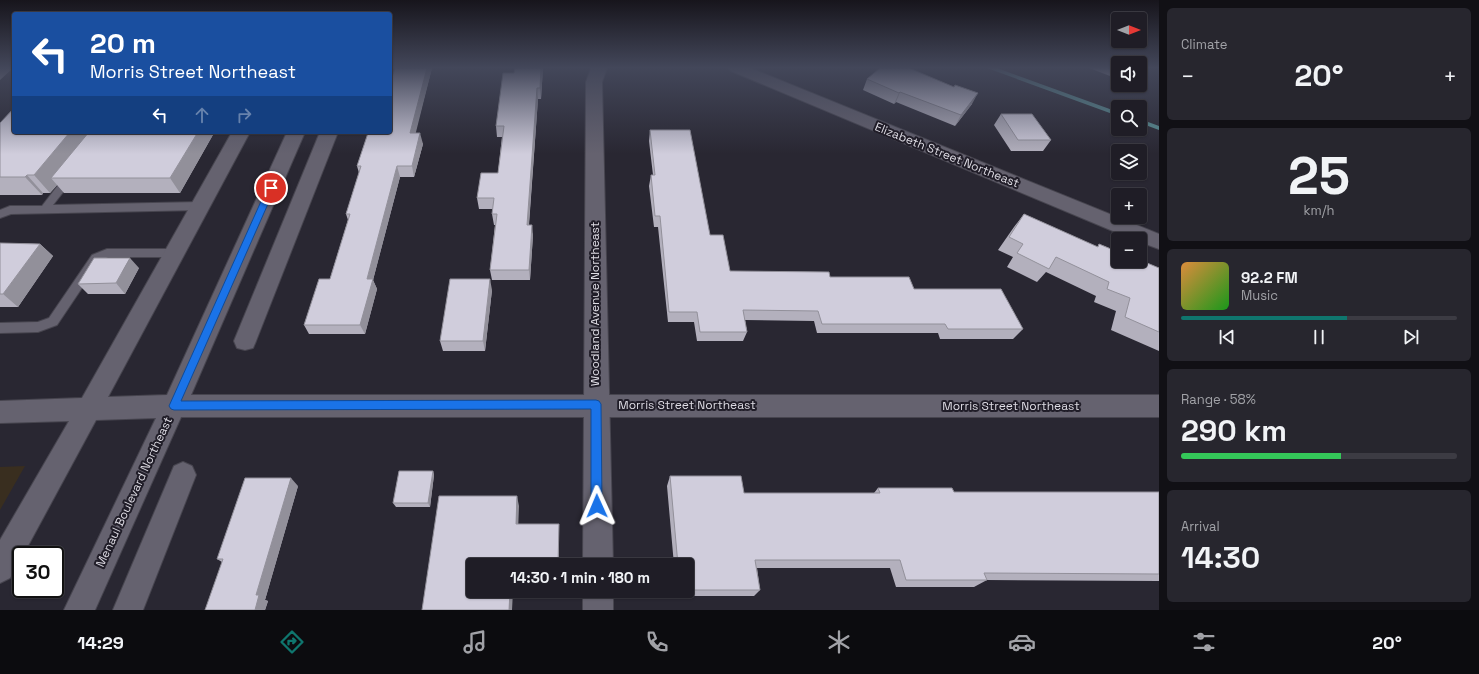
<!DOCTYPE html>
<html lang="en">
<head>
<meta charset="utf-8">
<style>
	body { margin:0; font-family:"Space Grotesk",sans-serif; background:#27262e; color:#f1f3f6; height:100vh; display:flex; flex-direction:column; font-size:15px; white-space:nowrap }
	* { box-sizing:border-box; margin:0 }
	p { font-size:13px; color:#a1a2a7 }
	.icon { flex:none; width:22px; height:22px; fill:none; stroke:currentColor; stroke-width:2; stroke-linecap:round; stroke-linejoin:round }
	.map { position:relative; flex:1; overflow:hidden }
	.panel { display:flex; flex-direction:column; gap:8px; padding:8px; background:#111015; width:320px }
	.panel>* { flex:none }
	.banner { position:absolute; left:12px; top:12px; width:380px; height:122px; border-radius:4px; box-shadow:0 1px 3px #0004,0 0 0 1px #3c3b43; background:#1a4fa0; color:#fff; overflow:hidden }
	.needle { width:26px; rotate:90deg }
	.tools { position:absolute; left:1111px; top:12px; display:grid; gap:8px }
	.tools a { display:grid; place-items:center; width:36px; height:36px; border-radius:4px; background:#1f1d26; box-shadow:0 1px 3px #0004,0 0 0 1px #3c3b43; font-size:20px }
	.speed { position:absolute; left:12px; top:546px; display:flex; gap:8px; font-size:20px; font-weight:700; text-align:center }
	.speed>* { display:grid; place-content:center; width:52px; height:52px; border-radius:50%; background:#1f1d26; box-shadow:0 1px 3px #0004,0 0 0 1px #3c3b43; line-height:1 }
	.speed .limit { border:2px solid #111; border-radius:6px; background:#fff; color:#111 }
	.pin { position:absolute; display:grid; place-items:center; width:34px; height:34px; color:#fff; margin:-17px; border:2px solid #fff; border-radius:50%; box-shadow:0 1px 4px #0007 }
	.me { position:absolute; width:44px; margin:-22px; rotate:359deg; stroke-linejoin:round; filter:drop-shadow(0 0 3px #0008) }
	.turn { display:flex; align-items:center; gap:14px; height:84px; padding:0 12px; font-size:18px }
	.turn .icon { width:52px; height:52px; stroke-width:2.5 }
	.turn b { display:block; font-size:28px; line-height:34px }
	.lanes { display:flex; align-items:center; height:38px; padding:0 12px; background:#0003; justify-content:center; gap:20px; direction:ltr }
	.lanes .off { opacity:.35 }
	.big { font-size:30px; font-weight:600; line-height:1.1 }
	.panel .tile { flex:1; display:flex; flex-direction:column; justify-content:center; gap:6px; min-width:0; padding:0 14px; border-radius:6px; background:#27262e }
	.panel .dial { align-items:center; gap:0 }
	.dial b { font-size:52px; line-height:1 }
	.song { display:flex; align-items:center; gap:12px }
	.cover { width:48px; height:48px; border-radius:6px; background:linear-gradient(135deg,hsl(30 70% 55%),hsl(120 70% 35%)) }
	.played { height:4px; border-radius:2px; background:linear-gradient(90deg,#0f766e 60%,#3c3b43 60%) }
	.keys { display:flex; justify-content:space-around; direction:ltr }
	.heat { display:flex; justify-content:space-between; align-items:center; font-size:22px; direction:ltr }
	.charge { height:6px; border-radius:3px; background:linear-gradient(90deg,#34c759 58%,#3c3b43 0) }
	.trip { position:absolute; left:466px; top:558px; width:228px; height:40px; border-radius:4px; background:#1f1d26; box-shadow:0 1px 3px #0004,0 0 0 1px #3c3b43; font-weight:600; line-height:40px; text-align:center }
	.dock { display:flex; height:64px; justify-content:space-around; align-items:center; background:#0c0c0f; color:#a1a2a7 }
	.dock .icon { width:28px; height:28px }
	.dock .current { color:#0f766e }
	.dock b { font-size:18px; color:#f1f3f6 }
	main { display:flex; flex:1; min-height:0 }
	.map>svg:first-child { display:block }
</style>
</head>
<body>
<main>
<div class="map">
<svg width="1159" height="610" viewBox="0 0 1159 610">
	<rect width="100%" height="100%" fill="#292732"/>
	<path fill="#392e1f" d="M25 466 0 510V467Z"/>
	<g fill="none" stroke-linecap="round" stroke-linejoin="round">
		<path fill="#5a9397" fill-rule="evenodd" d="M987 68H997L1118 112V116Z
			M1140 119 1159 126V130L1140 123Z"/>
		<g stroke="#47454f" stroke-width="2">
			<path id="lane" d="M70 174 75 177 53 205 201 202 205 203 206 206 205 209 201 210 11 214 0 218V210L10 206H42L66 175Z
				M107 249H175L179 250 181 253 179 256 175 257H108L100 261 57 325 38 332 0 333V323L38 322 49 318 92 255Z"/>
		</g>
		<g stroke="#47454f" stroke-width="2">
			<path id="street" d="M591 68H607L602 82 613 565H583L586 82Z
				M728 68H750L1159 234V249L1140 242V239H1132L731 71Z
				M320 132H338L256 341 253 348 245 350 237 348 234 341Z
				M183 462 192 466 196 475 143 610H113L174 466Z
				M583 591H613V610H583Z"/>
		</g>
		<g stroke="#47454f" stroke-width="2">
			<path id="secondary" d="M232 132H250L108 397 167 395 287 132H305L191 395H1159V417H181L95 610H64L156 418 96 420 23 555H21V559L10 578 0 583V540L69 421 0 423V401L82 398Z"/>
		</g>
		<use href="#lane" fill="#65626f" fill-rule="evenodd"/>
		<use href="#street" fill="#65626f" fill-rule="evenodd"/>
		<use href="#secondary" fill="#65626f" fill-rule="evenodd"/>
	</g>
	<path fill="#b3b0bd" d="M395 68H432L415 133 423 144 414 177H400L373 280 377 289 365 334H309L304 325 330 279 348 220 346 214 359 173 357 166 374 133Z
		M543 68 541 99H538L529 225 533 235 530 280H492L490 270 495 225H494L492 214 493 209H479L477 198 498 173 502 137H497L496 126 514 73Z
		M1089 68H1118V79Z
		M867 79 972 104 955 126 896 102 894 104 863 90Z
		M1001 114 1051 140 1043 151H1011L994 125Z
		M0 123 14 132H214V133L180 193H64L57 185 50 193H43L42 195H0Z
		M650 130 730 271 830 277 914 289 1023 329 1013 339H940L938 333H817L814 321 745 320 747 332 743 341H697L694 322H668L658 227H654L649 186 651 175H653L649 141Z
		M1024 214 1097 247 1099 244 1159 268V351L1111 330 1116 311 1094 302 1096 296 1046 272 1037 282 1007 267 1013 257 998 250 1014 227Z
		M0 243 40 244 53 256 18 307H0Z
		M139 268 125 294H88L78 284Z
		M492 290 485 351H443L440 341Z
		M433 471 434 475 430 507H396L393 503Z
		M670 476 744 493H874L878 488 954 492H1159V581L987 580 974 587H896L890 568H757L760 590 754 596H677L676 591H687V565H674L667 486Z
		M298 486 265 600 268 601 265 610 222 562 217 559Z"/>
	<path fill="#92909a" d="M0 68H13L0 80Z
		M427 68H432L413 144 410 133Z
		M541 68H543L541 99 540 88Z
		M537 88 538 99 528 235 527 225Z
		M900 92 896 102 894 104 899 93Z
		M978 93 972 104 955 126 961 115Z
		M70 132H97L51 178 57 185 50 193 34 175Z
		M198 132H214V133L180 193 170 178Z
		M420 133 423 144 414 177 412 166Z
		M397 166 400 177 373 280 377 289 365 334 360 325 367 279Z
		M27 175 43 193 42 195 25 177Z
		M532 225 533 235 530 280 529 270Z
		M40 244 53 256 18 307 3 294Z
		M130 258 139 268 125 294 116 283Z
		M490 279 492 290 485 351 483 341Z
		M433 471 434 475 430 507 428 503Z
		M291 478 298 486 265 600 268 601 265 610H255L256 595Z
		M517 496 519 506 518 532 516 524Z
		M559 524V565H558Z
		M510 591H513L512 610H509Z"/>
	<path fill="#d0cddc" stroke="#92909a" d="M395 68H427L410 133H420L412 166H397L367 279H373L360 325H304L319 279H330L350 214H346L361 166H357L368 133H374V132H390V83Z
		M515 68H541L540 88H537L527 225H532L529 270H490L497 214H492L494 198H477L481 173H498L504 126H496L503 73H514Z
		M880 68H909L954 87 955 85 978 93 961 115 900 92 899 93 867 79Z
		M14 108V132H70L34 175H27L25 177H0V123Z
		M1001 114H1032L1051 140H1018Z
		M650 130H690L710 235H723L730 271 829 272 830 277H909L914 289H1001L1023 329H948L945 324H822L818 311 743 310 747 332H700L697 312H669L660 216H655L651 175H655Z
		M89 132H198L170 178H51Z
		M1024 214 1098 247 1099 244 1118 252V261H1140V260L1159 268V332L1125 317 1130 298 1107 289 1109 282 1056 257 1049 269 1017 253 1023 244 1009 237Z
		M0 243 40 244 3 294H0Z
		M94 258H130L116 283 78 284Z
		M450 279H490L483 341H440Z
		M399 471H433L428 503H393Z
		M670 476H741L744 493H880L878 488H952L954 492H1159V574L984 573 987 580H906L900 560H755L760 590H687V565H678Z
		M245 478H291L256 595H259L255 610H205L223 559H217Z
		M439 496H517L516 524H559L558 565H473V591H510L509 610H422Z"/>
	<linearGradient id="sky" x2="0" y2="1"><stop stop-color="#17151c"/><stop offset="0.44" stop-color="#43475a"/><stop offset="1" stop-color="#43475a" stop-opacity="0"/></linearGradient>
	<rect width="1159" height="154" fill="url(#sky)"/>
	<path fill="#1a73e8" stroke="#114b97" d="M271 185 275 188 181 401 596 400 599 401 601 404 602 506 601 510 597 512 593 510 591 506V409L174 410 171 409 169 406 267 188Z"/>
	<g text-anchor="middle" stroke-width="4" stroke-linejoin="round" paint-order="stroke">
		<g font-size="12" fill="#dedce4" stroke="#201d28">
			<text transform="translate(947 155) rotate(22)" y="4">Elizabeth Street Northeast</text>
			<text transform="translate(595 304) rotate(-90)" y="4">Woodland Avenue Northeast</text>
			<text x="687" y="409">Morris Street Northeast</text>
			<text x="1011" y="410">Morris Street Northeast</text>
			<text transform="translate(134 492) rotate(-65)" y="4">Menaul Boulevard Northeast</text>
		</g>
	</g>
</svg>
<div class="tools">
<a><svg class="needle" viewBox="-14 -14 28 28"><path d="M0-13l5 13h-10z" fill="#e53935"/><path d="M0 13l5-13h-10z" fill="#a1a2a7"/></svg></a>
<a><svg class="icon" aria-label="sound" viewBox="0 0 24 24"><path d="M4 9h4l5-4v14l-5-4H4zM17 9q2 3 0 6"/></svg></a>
<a><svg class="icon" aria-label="search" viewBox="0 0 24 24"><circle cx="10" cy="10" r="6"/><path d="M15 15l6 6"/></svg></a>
<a><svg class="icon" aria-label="layers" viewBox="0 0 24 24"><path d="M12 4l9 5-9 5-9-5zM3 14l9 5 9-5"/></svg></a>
<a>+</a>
<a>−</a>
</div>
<div class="speed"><div class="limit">30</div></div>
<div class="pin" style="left:271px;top:188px;background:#d93025"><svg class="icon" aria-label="arrive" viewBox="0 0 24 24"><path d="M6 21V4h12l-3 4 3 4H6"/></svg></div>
<svg class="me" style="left:597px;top:506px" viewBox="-20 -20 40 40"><path d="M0-17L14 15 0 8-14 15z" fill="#1a73e8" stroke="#fff" stroke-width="4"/></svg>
<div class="trip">14:30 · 1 min · 180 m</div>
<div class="banner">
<div class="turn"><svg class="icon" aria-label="left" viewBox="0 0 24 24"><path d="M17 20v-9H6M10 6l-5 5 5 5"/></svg><div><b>20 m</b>Morris Street Northeast</div></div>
<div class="lanes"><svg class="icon" aria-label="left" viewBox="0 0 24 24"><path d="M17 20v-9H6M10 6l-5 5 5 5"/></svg><svg class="icon off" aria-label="ahead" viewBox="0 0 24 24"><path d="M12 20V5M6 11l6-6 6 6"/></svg><svg class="icon off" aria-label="right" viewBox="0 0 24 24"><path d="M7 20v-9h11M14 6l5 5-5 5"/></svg></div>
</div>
</div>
<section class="panel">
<div class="tile"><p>Climate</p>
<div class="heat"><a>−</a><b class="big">20°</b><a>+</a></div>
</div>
<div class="tile dial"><b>25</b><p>km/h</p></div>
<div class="tile">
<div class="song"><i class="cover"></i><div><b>92.2 FM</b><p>Music</p></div></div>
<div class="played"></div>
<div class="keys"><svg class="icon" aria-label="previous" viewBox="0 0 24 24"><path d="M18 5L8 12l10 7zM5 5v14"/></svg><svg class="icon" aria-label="pause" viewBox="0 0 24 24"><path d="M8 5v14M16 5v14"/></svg><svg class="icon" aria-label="next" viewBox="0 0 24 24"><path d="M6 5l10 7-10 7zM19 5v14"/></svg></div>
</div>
<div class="tile"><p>Range · 58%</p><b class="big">290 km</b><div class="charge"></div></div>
<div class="tile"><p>Arrival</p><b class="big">14:30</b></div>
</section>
</main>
<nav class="dock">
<b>14:29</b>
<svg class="icon current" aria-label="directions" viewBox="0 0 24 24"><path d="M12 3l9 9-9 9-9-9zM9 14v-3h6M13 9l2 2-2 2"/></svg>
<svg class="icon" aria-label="music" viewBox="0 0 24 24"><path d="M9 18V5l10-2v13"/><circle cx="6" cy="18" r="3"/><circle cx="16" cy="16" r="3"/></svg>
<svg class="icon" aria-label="phone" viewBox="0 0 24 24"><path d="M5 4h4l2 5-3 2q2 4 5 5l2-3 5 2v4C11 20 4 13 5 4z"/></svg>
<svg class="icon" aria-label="climate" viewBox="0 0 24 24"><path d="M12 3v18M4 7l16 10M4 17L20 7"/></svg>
<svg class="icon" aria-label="car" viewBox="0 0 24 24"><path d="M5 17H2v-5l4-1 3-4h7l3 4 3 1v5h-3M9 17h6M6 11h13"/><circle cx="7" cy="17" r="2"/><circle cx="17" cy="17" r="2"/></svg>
<svg class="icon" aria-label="filters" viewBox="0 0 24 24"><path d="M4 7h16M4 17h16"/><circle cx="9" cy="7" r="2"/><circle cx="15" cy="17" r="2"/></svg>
<b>20°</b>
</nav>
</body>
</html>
